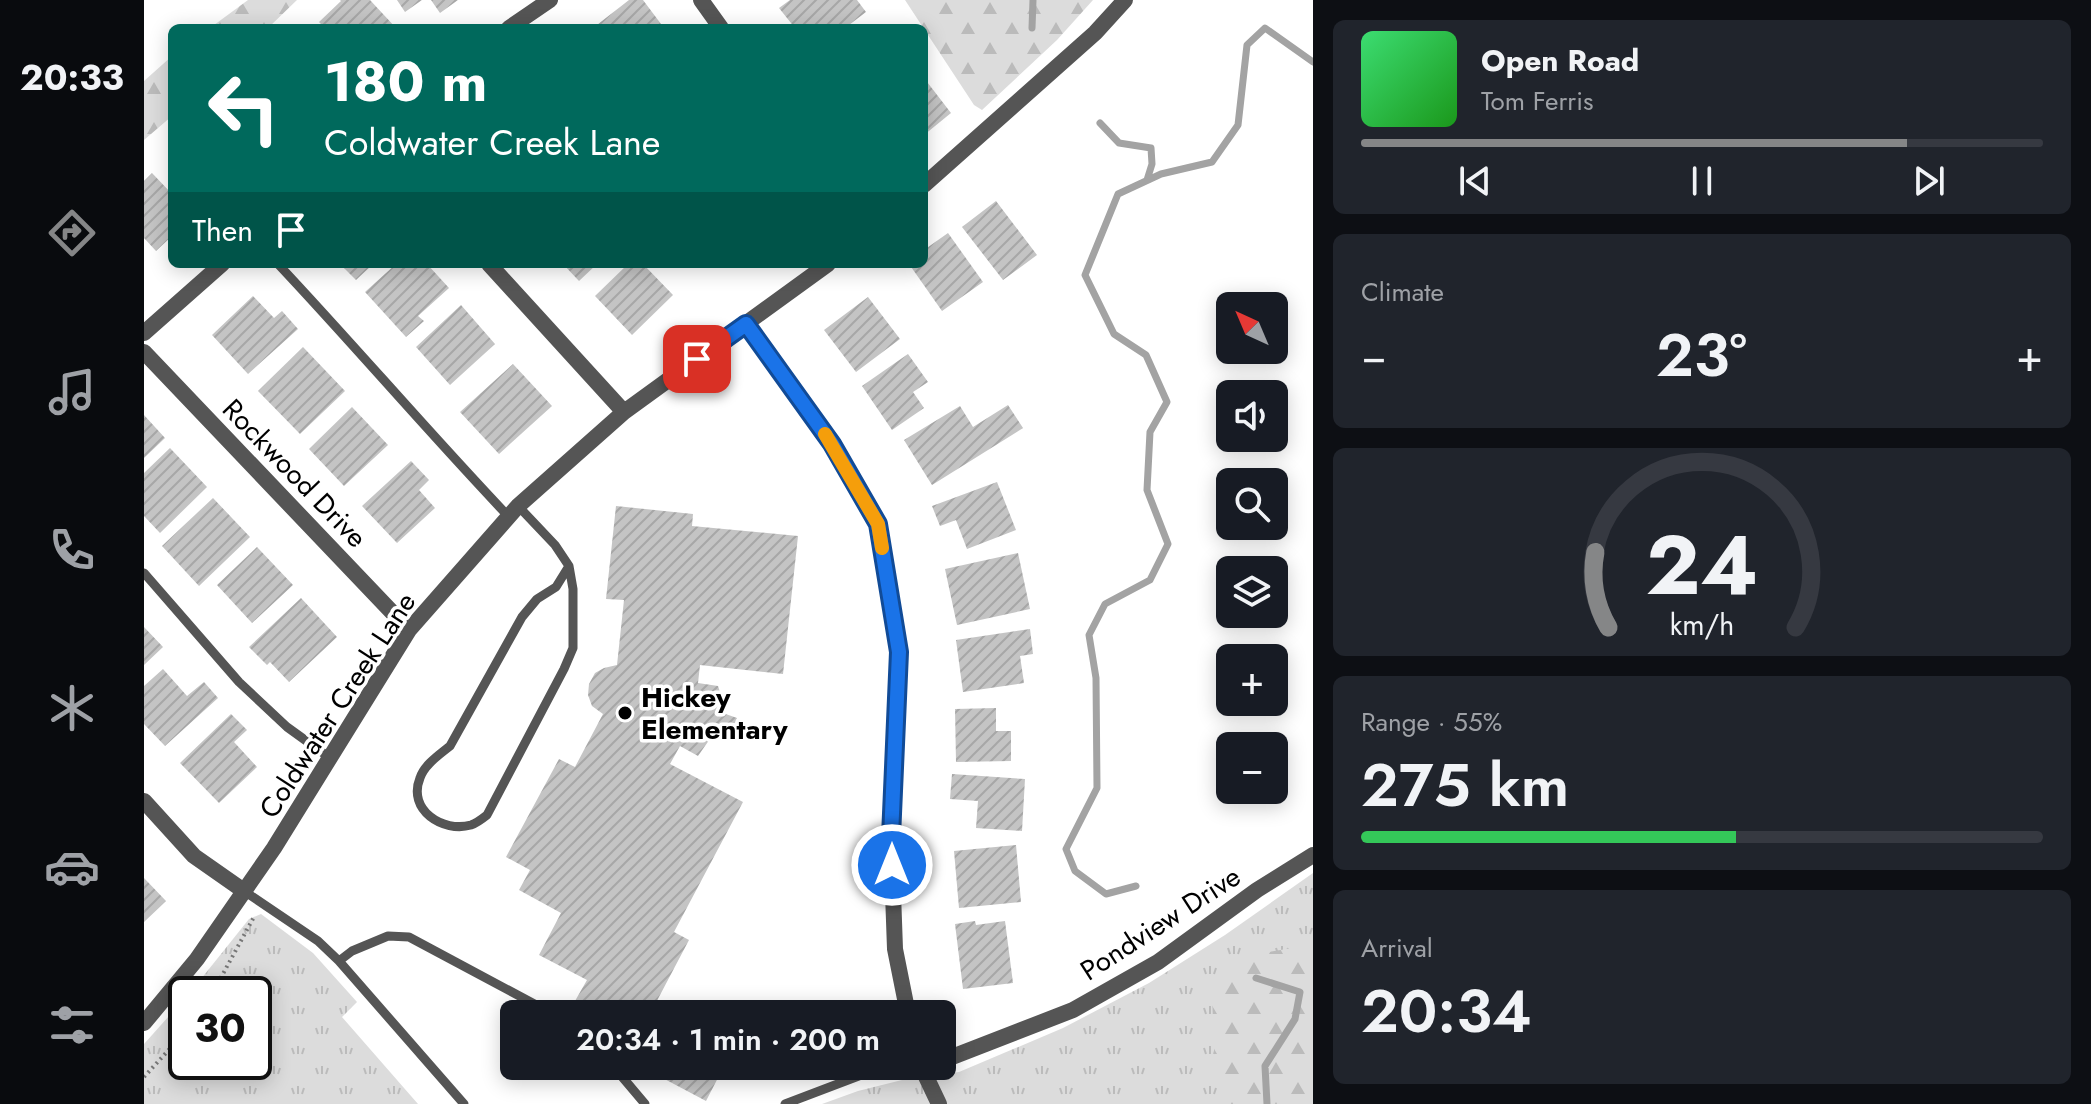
<!DOCTYPE html>
<html lang="en">
<head>
<meta charset="utf-8">
<style>
	body { margin:0; font-family:Jost,sans-serif; background:#20242c; color:#f1f3f6; height:100vh; display:flex; flex-direction:column; font-size:30px; white-space:nowrap }
	* { box-sizing:border-box; margin:0 }
	p { font-size:26px; color:#9ea1a6 }
	.icon { flex:none; width:44px; height:44px; fill:none; stroke:currentColor; stroke-width:2; stroke-linecap:round; stroke-linejoin:round }
	.map { position:relative; flex:1; overflow:hidden }
	.panel { display:flex; flex-direction:column; gap:20px; padding:20px; background:#0d0f14; width:778px }
	.panel>* { flex:none }
	.top-card { position:absolute; left:24px; top:24px; width:760px; height:244px; border-radius:12px; box-shadow:0 4px 20px #0003; background:#00695c; color:#fff; overflow:hidden }
	.needle { width:52px; rotate:316deg }
	.buttons { position:absolute; left:1072px; top:292px; display:grid; gap:16px }
	.buttons a { display:grid; place-items:center; width:72px; height:72px; border-radius:12px; background:#171b24; box-shadow:0 4px 20px #0003; font-size:40px }
	.speed { position:absolute; left:24px; top:976px; display:flex; gap:16px; font-size:40px; font-weight:700; text-align:center }
	.speed>* { display:grid; place-content:center; width:104px; height:104px; border-radius:50%; background:#171b24; box-shadow:0 4px 20px #0003; line-height:1 }
	.speed .limit { border:4px solid #111; border-radius:12px; background:#fff; color:#111 }
	.pin { position:absolute; display:grid; place-items:center; width:68px; height:68px; color:#fff; margin:-34px; border-radius:16px; box-shadow:0 4px 12px #0006 }
	.me { position:absolute; width:88px; margin:-44px; rotate:0deg; stroke-linejoin:round; filter:drop-shadow(0 0 6px #0008) }
	.turn { display:flex; align-items:center; gap:28px; height:168px; padding:0 24px; font-size:36px }
	.turn .icon { width:104px; height:104px; stroke-width:2.5 }
	.turn b { display:block; font-size:56px; line-height:68px }
	.then { display:flex; align-items:center; height:76px; padding:0 24px; background:#0003; gap:16px; font-size:30px }
	.big { font-size:60px; font-weight:600; line-height:1.1 }
	.panel .widget { flex:1; display:flex; flex-direction:column; justify-content:center; gap:12px; min-width:0; padding:0 28px; border-radius:12px; background:#20242c }
	.panel .dial { align-items:center; gap:0 }
	.dial svg { height:208px; overflow:visible; fill:none; stroke:#363941; stroke-width:7; stroke-linecap:round; text-anchor:middle }
	.dial text { fill:#f1f3f6; stroke:none }
	.song { display:flex; align-items:center; gap:24px }
	.cover { width:96px; height:96px; border-radius:12px; background:linear-gradient(135deg,hsl(140 70% 55%),hsl(120 70% 35%)) }
	.played { height:8px; border-radius:4px; background:linear-gradient(90deg,#858687 80%,#363941 80%) }
	.keys { display:flex; justify-content:space-around; direction:ltr }
	.heat { display:flex; justify-content:space-between; align-items:center; font-size:44px; direction:ltr }
	.charge { height:12px; border-radius:6px; background:linear-gradient(90deg,#34c759 55%,#363941 0) }
	.trip { position:absolute; left:356px; top:1000px; width:456px; height:80px; border-radius:12px; background:#171b24; box-shadow:0 4px 20px #0003; font-weight:600; line-height:80px; text-align:center }
	main { display:flex; flex:1; min-height:0 }
	.tab-bar { display:flex; flex-direction:column; width:144px; justify-content:space-around; align-items:center; background:#090b0e; color:#9ea1a6 }
	.tab-bar .icon { width:56px; height:56px }
	.tab-bar .on { color:#858687 }
	.tab-bar b { font-size:36px; color:#f1f3f6 }
	.map>svg:first-child { display:block }
</style>
</head>
<body>
<main>
<nav class="tab-bar">
<b>20:33</b>
<svg class="icon on" aria-label="directions" viewBox="0 0 24 24"><path d="M12 3l9 9-9 9-9-9zM9 14v-3h6M13 9l2 2-2 2"/></svg>
<svg class="icon" aria-label="music" viewBox="0 0 24 24"><path d="M9 18V5l10-2v13"/><circle cx="6" cy="18" r="3"/><circle cx="16" cy="16" r="3"/></svg>
<svg class="icon" aria-label="phone" viewBox="0 0 24 24"><path d="M5 4h4l2 5-3 2q2 4 5 5l2-3 5 2v4C11 20 4 13 5 4z"/></svg>
<svg class="icon" aria-label="climate" viewBox="0 0 24 24"><path d="M12 3v18M4 7l16 10M4 17L20 7"/></svg>
<svg class="icon" aria-label="car" viewBox="0 0 24 24"><path d="M5 17H2v-5l4-1 3-4h7l3 4 3 1v5h-3M9 17h6M6 11h13"/><circle cx="7" cy="17" r="2"/><circle cx="17" cy="17" r="2"/></svg>
<svg class="icon" aria-label="filters" viewBox="0 0 24 24"><path d="M4 7h16M4 17h16"/><circle cx="9" cy="7" r="2"/><circle cx="15" cy="17" r="2"/></svg>
</nav>
<div class="map">
<svg width="1169" height="1104" viewBox="0 0 1169 1104">
	<defs>
		<pattern id="grass-tufts" width="24" height="20" patternUnits="userSpaceOnUse" patternTransform="scale(2)"><rect width="24" height="20" fill="#dcdcdc"/><path d="M3 7l-1-3M5 7V3M7 7l1-3M15 17l-1-3M17 17v-4M19 17l1-3" fill="none" stroke="#bbb"/></pattern>
		<pattern id="forest-firs" width="22" height="20" patternUnits="userSpaceOnUse" patternTransform="scale(2)"><rect width="22" height="20" fill="#dcdcdc"/><path d="M5 1l3.5 6h-7zM16 11l3.5 6h-7z" fill="#bbb"/></pattern>
		<pattern id="building-hatch" width="6" height="6" patternUnits="userSpaceOnUse" patternTransform="scale(2)"><rect width="6" height="6" fill="#c4c4c4"/><path d="M-1 1l2-2M0 6l6-6M5 7l2-2" fill="none" stroke="#a7a7a7"/></pattern>
	</defs>
	<rect width="100%" height="100%" fill="#fff"/>
	<path fill="url(#grass-tufts)" d="M1169 873V1104H678L714 1091 762 1079 815 1072 919 1028 1005 983 1081 935Z
		M117 914 169 953 213 1002 198 1017 274 1104H0V1044L42 997V1062H110V994H45L105 919Z"/>
	<path fill="url(#forest-firs)" d="M104 0H153L124 28H66Z
		M761 0H949L913 40 838 110 830 105Z
		M28 56V116L0 140V81Z
		M1160 946 1169 954V1104H1075L1071 1071 1068 995 1107 955Z"/>
	<g fill="none" stroke-linecap="round" stroke-linejoin="round">
		<path stroke="#a3a3a3" stroke-width="7" d="M888 28 889 0
			M956 123 975 143 1007 148 1008 164 1003 180
			M992 886 962 894 931 871 922 849 953 788 952 678 945 635 961 604 1006 580 1024 544 1003 490 1006 432 1023 402 1002 355 970 334 941 275 974 194 1017 174 1068 162 1094 125 1103 45 1121 28 1169 62
			M1112 978 1156 992 1151 1019 1121 1066 1123 1104"/>
	</g>
	<path fill="url(#building-hatch)" d="M196 0H226L252 28H181L175 22 197 1Z
		M253 0H278L261 12Z
		M287 0H314L296 13Z
		M485 0H499L520 28H449Z
		M646 0H713L722 12 701 28H651L635 8Z
		M780 78 807 113 780 135Z
		M8 173 28 194V236L12 251 0 238V181Z
		M852 201 893 255 859 280 818 227Z
		M804 233 839 282 798 311 765 264H780V250Z
		M196 264H229L212 280Z
		M252 264H283L305 288 274 316 280 321 262 337 221 292Z
		M419 264H453L435 281Z
		M484 264H499L529 295 488 335 451 296Z
		M109 296 130 318 138 311 154 329 104 374 68 335Z
		M724 297 756 339 712 372 680 330Z
		M317 305 351 344 306 385 272 347Z
		M159 347 201 391 156 434 114 391Z
		M764 354 784 382 769 392 780 408 748 430 718 386Z
		M369 364 408 406 355 454 316 412Z
		M864 405 879 428 788 485 760 440 816 406 829 427Z
		M208 407 244 445 200 486 165 449Z
		M0 415 21 438 0 458Z
		M26 448 63 487 16 533 0 516V473Z
		M267 461 285 480 275 490 291 508 253 543 218 506Z
		M853 482 872 530 823 549 812 520 796 526 788 506Z
		M69 498 106 537 55 586 18 546Z
		M472 506 549 514 548 526 654 536 639 674 556 665 554 683 574 686 578 698 576 712 593 718 585 739 570 733 554 756 536 746 526 764 599 802 530 932 545 940 506 1014H456L431 1001 443 980 395 955 417 913 375 890 386 870 362 857 415 759 431 767 459 714 448 706 444 695 445 684 451 673 460 668 473 665 480 600 462 599Z
		M113 547 149 585 108 623 73 585Z
		M874 553 886 609 813 625 801 569Z
		M157 598 193 637 145 682 126 662 123 665 105 647Z
		M0 627 19 647 0 665Z
		M886 629 889 654 876 656 880 683 819 692 812 640Z
		M19 669 43 696 60 682 74 698 21 746 0 724V686Z
		M852 708V731H867V761L812 762 811 709Z
		M87 714 103 730 90 742 113 767 75 803 36 763Z
		M808 774 881 779 878 831 832 828 834 801 806 799Z
		M872 845 877 902 815 908 810 851Z
		M0 878 22 901 0 922Z
		M831 921 832 925 861 921 869 983 819 989 811 924Z
		M504 1066H565L577 1072 562 1101 513 1075Z"/>
	<g fill="none" stroke-linecap="round" stroke-linejoin="round">
		<path stroke="#777" stroke-width="4" stroke-dasharray="2 4" stroke-linecap="butt" d="M68 994 111 915
			M0 1077 42 1031"/>
		<path stroke="#555" stroke-width="9" d="M134 264C212 347 286 434 365 517
			M374 506 411 545 425 566 429 589V648L420 669 343 815C338 819 333 823 327 825 299 833 263 810 276 778 280 765 295 755 306 746L378 617 393 599 412 587 425 566
			M0 573 95 682 143 727 186 758
			M100 891 174 941 195 961 320 1104
			M195 961 208 951 244 936 265 937 409 1014
			M469 1066 501 1104
			M641 1104 741 1066"/>
		<path stroke="#555" stroke-width="16" d="M557 0 577 28
			M365 28 406 0
			M780 185 951 33 981 0
			M345 264 480 412
			M602 324 688 444 734 524 755 652 747 837 751 949 764 1014
			M0 333 78 264
			M0 352 265 630
			M0 801 50 856 100 891
			M0 1023 53 959 130 848 265 630 374 506 480 412 684 264
			M798 1057H808L929 1010 1014 962 1113 890 1169 855
			M777 1066 795 1104"/>
	</g>
	<g fill="none" stroke-linecap="round" stroke-linejoin="round">
		<g stroke="#114b97" stroke-width="20">
			<path id="route" d="M553 359 602 324 688 444 734 524 755 652 747 837 748 865"/>
		</g>
		<use href="#route" stroke="#1a73e8" stroke-width="14"/>
		<path stroke="#f59e0b" stroke-width="14" d="M681 434 734 524 738 548"/>
	</g>
	<circle fill="#000" stroke="#fff" stroke-width="3" cx="481" cy="713" r="8"/>
	<g text-anchor="middle" stroke-width="7" stroke-linejoin="round" paint-order="stroke">
		<g font-size="28" fill="#000" stroke="#fff">
			<text transform="translate(151 473) rotate(46)" y="10">Rockwood Drive</text>
			<text transform="translate(193 705) rotate(-57)" y="10">Coldwater Creek Lane</text>
			<text transform="translate(1016 923) rotate(-33)" y="10">Pondview Drive</text>
		</g>
		<g font-size="28" font-weight="bold" fill="#000" stroke="#fff" text-anchor="start">
			<text x="497" y="707">Hickey<tspan x="497" dy="32">Elementary</tspan></text>
		</g>
	</g>
</svg>
<div class="buttons">
<a><svg class="needle" viewBox="-14 -14 28 28"><path d="M0-13l5 13h-10z" fill="#e53935"/><path d="M0 13l5-13h-10z" fill="#9ea1a6"/></svg></a>
<a><svg class="icon" aria-label="sound" viewBox="0 0 24 24"><path d="M4 9h4l5-4v14l-5-4H4zM17 9q2 3 0 6"/></svg></a>
<a><svg class="icon" aria-label="search" viewBox="0 0 24 24"><circle cx="10" cy="10" r="6"/><path d="M15 15l6 6"/></svg></a>
<a><svg class="icon" aria-label="layers" viewBox="0 0 24 24"><path d="M12 4l9 5-9 5-9-5zM3 14l9 5 9-5"/></svg></a>
<a>+</a>
<a>−</a>
</div>
<div class="speed"><div class="limit">30</div></div>
<div class="pin" style="left:553px;top:359px;background:#d93025"><svg class="icon" aria-label="arrive" viewBox="0 0 24 24"><path d="M6 21V4h12l-3 4 3 4H6"/></svg></div>
<svg class="me" style="left:748px;top:865px" viewBox="-20 -20 40 40"><circle r="17" fill="#1a73e8" stroke="#fff" stroke-width="3"/><path d="M0-11L8 9 0 5-8 9z" fill="#fff"/></svg>
<div class="trip">20:34 · 1 min · 200 m</div>
<div class="top-card">
<div class="turn"><svg class="icon" aria-label="left" viewBox="0 0 24 24"><path d="M17 20v-9H6M10 6l-5 5 5 5"/></svg><div><b>180 m</b>Coldwater Creek Lane</div></div>
<div class="then">Then<svg class="icon" aria-label="arrive" viewBox="0 0 24 24"><path d="M6 21V4h12l-3 4 3 4H6"/></svg></div>
</div>
</div>
<section class="panel">
<div class="widget">
<div class="song"><i class="cover"></i><div><b>Open Road</b><p>Tom Ferris</p></div></div>
<div class="played"></div>
<div class="keys"><svg class="icon" aria-label="previous" viewBox="0 0 24 24"><path d="M18 5L8 12l10 7zM5 5v14"/></svg><svg class="icon" aria-label="pause" viewBox="0 0 24 24"><path d="M8 5v14M16 5v14"/></svg><svg class="icon" aria-label="next" viewBox="0 0 24 24"><path d="M6 5l10 7-10 7zM19 5v14"/></svg></div>
</div>
<div class="widget"><p>Climate</p>
<div class="heat"><a>−</a><b class="big">23°</b><a>+</a></div>
</div>
<div class="widget dial"><svg viewBox="0 0 100 80">
<path d="M14 69A42 42 0 1 1 86 69"/>
<path d="M14 69A42 42 0 0 1 9 40" stroke="#858687"/>
<text x="50" y="56" font-size="32" font-weight="700">24</text>
<text x="50" y="72" font-size="11">km/h</text>
</svg></div>
<div class="widget"><p>Range · 55%</p><b class="big">275 km</b><div class="charge"></div></div>
<div class="widget"><p>Arrival</p><b class="big">20:34</b></div>
</section>
</main>
</body>
</html>
